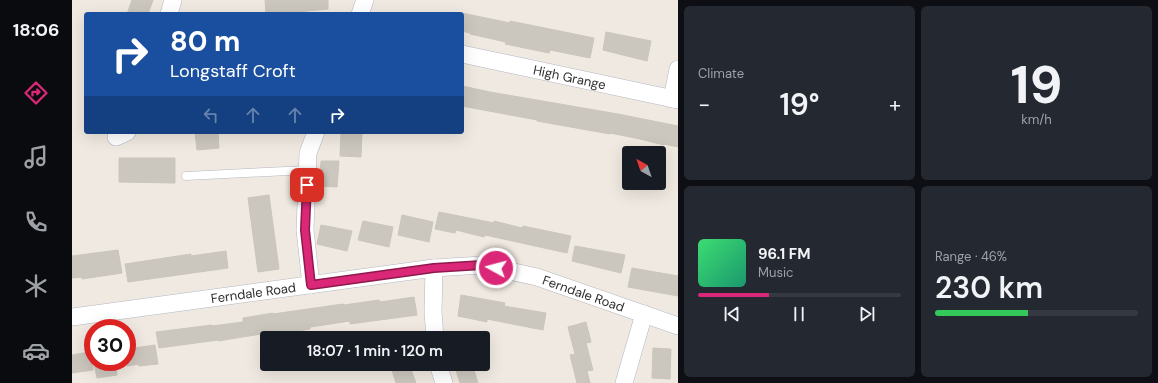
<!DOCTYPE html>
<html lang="en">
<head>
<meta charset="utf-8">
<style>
	body { margin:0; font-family:"DM Sans",sans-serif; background:#242831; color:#f1f3f6; height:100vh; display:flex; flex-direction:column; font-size:15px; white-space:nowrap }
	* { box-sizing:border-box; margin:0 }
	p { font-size:13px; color:#9ea1a6 }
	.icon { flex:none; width:22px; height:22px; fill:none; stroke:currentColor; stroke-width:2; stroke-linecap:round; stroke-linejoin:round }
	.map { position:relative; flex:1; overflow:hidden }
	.panel { display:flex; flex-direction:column; gap:6px; padding:6px; background:#0d0f14; width:480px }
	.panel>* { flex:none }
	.top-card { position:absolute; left:12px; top:12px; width:380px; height:122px; border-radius:4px; box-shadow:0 4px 16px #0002; background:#1a4fa0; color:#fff; overflow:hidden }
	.needle { width:26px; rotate:320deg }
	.tools { position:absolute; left:550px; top:146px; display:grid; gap:8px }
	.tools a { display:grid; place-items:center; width:44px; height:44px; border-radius:4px; background:#171b24; box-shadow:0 4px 16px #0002; font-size:20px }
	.speed { position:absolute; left:12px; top:319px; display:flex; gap:8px; font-size:20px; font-weight:700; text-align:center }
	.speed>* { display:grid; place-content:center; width:52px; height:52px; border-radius:50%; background:#171b24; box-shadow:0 4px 16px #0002; line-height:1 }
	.speed .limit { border:6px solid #d22; background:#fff; color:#111 }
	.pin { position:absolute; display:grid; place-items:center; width:34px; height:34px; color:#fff; margin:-17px; border-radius:8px; box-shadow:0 2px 6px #0006 }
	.me { position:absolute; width:44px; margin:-22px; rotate:277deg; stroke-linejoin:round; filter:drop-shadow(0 0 3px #0008) }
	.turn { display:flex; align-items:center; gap:14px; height:84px; padding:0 20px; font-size:18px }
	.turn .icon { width:52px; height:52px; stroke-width:2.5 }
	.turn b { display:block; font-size:28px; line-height:34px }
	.lanes { display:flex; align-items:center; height:38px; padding:0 20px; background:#0003; justify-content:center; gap:20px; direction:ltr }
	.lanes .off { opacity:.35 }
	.big { font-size:30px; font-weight:600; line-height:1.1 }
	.panel .widget { flex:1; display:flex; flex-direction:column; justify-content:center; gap:6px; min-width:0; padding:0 14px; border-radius:6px; background:#242831 }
	.panel .dial { align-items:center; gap:0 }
	.dial b { font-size:52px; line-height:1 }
	.song { display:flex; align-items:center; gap:12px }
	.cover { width:48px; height:48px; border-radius:6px; background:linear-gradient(135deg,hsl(140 70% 55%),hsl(160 70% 35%)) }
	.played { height:4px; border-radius:2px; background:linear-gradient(90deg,#db2777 35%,#363941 35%) }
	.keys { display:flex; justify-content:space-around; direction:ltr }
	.heat { display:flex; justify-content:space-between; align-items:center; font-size:22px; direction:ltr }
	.charge { height:6px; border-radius:3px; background:linear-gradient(90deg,#34c759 46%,#363941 0) }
	.panel .tiles { flex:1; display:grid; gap:6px; grid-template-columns:repeat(2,1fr) }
	.trip { position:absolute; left:188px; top:331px; width:230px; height:40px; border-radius:4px; background:#171b24; box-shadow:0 4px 16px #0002; font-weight:600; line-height:40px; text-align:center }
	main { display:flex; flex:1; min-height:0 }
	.tab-bar { display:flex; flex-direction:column; width:72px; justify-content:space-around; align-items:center; background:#090b0e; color:#9ea1a6 }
	.tab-bar .icon { width:28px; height:28px }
	.tab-bar .active { color:#db2777 }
	.tab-bar b { font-size:18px; color:#f1f3f6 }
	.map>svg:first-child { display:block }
</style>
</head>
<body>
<main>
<nav class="tab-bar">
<b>18:06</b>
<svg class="icon active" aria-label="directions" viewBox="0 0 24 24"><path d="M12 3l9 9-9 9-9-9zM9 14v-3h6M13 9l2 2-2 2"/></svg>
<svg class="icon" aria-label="music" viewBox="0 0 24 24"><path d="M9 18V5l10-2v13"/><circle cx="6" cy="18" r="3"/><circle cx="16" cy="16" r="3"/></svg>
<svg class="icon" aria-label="phone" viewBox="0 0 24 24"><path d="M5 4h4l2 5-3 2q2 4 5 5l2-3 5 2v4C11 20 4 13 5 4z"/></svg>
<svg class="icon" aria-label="climate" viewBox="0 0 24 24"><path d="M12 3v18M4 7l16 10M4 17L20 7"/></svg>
<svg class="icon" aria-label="car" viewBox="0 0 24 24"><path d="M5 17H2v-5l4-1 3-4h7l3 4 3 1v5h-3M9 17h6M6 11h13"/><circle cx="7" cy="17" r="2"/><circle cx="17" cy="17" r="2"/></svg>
</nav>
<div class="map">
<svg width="606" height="383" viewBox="0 0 606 383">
	<rect width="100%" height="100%" fill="#efe9e1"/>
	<path fill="#cbc7bf" stroke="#cbc5ba" d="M60 0H81L76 14H55Z
		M193 0H256V9L204 14H194Z
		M390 13 438 23V21L522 38 518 58 478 50 477 53 433 44 434 42 398 34V33L390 31Z
		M534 32 579 41 575 61 531 50Z
		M390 86 418 92 546 114 606 126V147L592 144V145L568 139 538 133V134L465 121V120L390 106Z
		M123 132H146L147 148 125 150Z
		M269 132H290L289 157 268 156Z
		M47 158H103V183L47 182Z
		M249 161H267L265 187 247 186Z
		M197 195 207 269 186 272 176 198Z
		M367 212 422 223V221L450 228 451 226 499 236 495 253 413 235 412 237 384 230 383 233 363 229Z
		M330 215 361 222 357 242 326 235Z
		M291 221 321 227 317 247 286 240Z
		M249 225 280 231 275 251 245 244Z
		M503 246 553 255 549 273 500 261Z
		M46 250 50 273 10 279V277L0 278V256Z
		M154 251 156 268 56 282 53 264 119 254V256Z
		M560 268 606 276V296L556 287Z
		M389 295 433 303 432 306 474 313 471 330 415 319V322L386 316Z
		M342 297 345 315 278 324V321L238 327V329L208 334V331L146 341V340L87 348 84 332 140 325V326L171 322V318L201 313V314L271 304 272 305 307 300 308 302Z
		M514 322 519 342 514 343 521 370 515 371 518 383H505L498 355 503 354 496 327Z
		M83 345 86 364 67 366V364L55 366V349Z
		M581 348 599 349 598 379 580 378Z
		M17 352H21V370L0 373V355Z
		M22 362H43L45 375 25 378Z
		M318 364H337L344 383H324Z
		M382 364H400L406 383H388Z"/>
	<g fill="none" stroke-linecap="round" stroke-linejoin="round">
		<g stroke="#b4b7c1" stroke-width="9">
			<path id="lane" d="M114 176 235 170"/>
		</g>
		<g stroke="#b4b7c1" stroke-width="18">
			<g id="street">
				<path d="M97 14 101 0"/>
				<path d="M288 14 293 0"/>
				<path id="s1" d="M390 54 606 100"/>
				<path d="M600 99 606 69"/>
				<path d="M44 137 55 132"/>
				<path d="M362 268 361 312 363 338"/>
				<path d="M239 285 233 230 236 153 244 132"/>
				<path id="s2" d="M0 317 362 268 410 265 465 277 606 326"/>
				<path d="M366 364 372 383"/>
				<path d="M552 383 572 314"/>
			</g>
		</g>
		<use href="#lane" stroke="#fff" stroke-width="8"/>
		<use href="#street" stroke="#fff" stroke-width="17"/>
	</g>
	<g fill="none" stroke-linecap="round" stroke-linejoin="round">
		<g stroke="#8e194d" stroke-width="10">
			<path id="route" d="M235 185 233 230 239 285 362 268 410 265 424 268"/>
		</g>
		<use href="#route" stroke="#db2777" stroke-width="7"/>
	</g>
	<g text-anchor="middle" stroke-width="4" stroke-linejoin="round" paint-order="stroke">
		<g font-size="13" fill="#2e2e2e" stroke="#fff">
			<text dy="5" stroke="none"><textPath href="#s1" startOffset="110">High Grange</textPath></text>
			<text dy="5" stroke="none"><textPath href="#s2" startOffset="183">Ferndale Road</textPath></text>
			<text dy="5" stroke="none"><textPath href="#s2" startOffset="519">Ferndale Road</textPath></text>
		</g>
	</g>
</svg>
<div class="tools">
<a><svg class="needle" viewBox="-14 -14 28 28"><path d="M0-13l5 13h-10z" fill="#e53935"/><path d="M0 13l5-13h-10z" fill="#9ea1a6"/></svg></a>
</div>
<div class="speed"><div class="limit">30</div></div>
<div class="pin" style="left:235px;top:185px;background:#d93025"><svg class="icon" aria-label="arrive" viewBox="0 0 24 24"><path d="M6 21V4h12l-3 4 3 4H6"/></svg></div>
<svg class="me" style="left:424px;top:268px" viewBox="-20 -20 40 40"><circle r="17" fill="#db2777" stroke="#fff" stroke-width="3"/><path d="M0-11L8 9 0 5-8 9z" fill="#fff"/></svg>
<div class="trip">18:07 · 1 min · 120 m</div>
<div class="top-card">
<div class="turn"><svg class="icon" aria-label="right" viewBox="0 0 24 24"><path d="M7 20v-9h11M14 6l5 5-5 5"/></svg><div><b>80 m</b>Longstaff Croft</div></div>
<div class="lanes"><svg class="icon off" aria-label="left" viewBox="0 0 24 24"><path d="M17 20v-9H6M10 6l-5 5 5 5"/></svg><svg class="icon off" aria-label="ahead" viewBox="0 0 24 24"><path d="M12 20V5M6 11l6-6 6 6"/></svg><svg class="icon off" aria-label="ahead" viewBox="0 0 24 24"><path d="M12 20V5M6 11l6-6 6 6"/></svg><svg class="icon" aria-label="right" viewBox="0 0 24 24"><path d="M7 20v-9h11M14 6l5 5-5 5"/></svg></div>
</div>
</div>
<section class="panel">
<div class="tiles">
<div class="widget"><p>Climate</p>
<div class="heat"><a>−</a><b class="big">19°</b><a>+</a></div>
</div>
<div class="widget dial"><b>19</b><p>km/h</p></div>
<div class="widget">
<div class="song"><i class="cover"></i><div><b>96.1 FM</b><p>Music</p></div></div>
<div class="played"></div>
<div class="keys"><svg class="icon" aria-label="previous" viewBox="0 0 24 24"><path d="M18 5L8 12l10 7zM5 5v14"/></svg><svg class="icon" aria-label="pause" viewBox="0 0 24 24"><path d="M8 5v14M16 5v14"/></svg><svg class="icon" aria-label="next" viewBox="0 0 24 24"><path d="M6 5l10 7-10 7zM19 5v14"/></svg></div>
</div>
<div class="widget"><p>Range · 46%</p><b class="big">230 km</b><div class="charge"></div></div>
</div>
</section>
</main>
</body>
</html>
